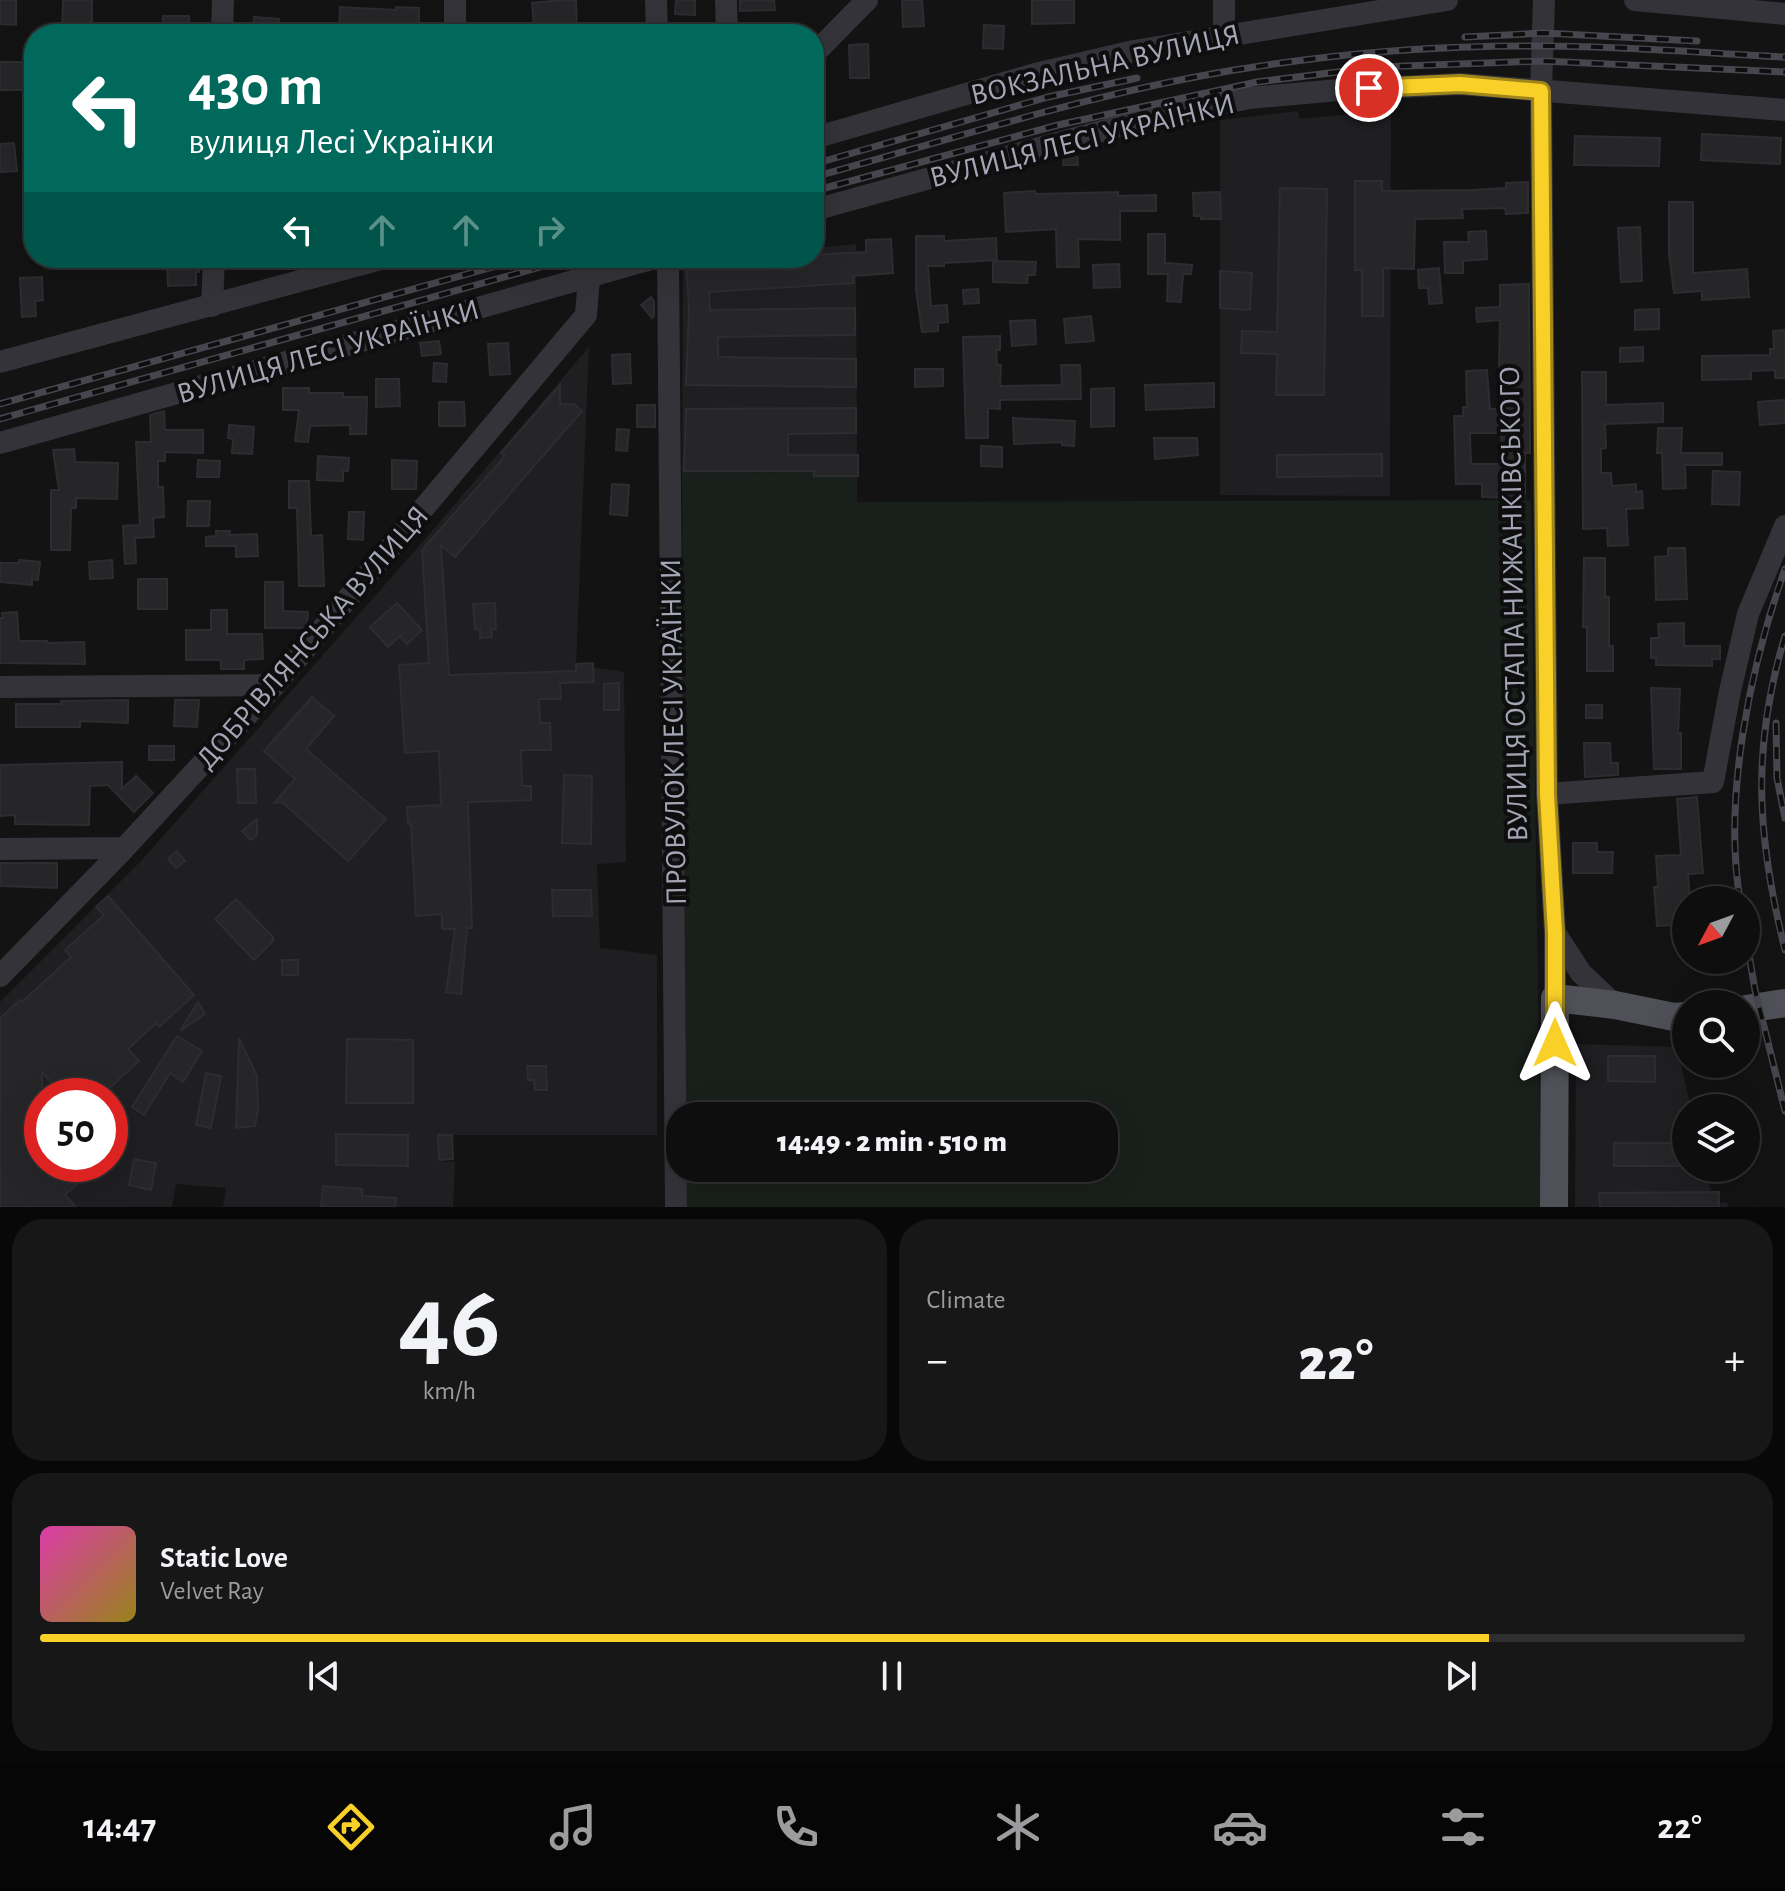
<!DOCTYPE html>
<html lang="en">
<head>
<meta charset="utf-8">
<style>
	body { margin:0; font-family:"Alegreya Sans",sans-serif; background:#171718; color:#f1f3f6; height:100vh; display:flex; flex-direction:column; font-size:30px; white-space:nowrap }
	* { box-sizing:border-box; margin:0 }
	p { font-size:26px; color:#9b9c9e }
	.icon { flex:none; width:44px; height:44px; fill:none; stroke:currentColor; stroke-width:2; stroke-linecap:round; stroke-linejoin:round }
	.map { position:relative; height:1207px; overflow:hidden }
	.side { display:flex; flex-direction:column; gap:12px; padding:12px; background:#080808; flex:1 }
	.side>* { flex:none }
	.top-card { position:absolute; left:24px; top:24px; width:800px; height:244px; border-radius:32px; box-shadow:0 8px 32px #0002,0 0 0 2px #2e2e2f; background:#00695c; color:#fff; overflow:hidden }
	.needle { width:52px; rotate:229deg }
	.tools { position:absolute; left:1672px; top:886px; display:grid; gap:16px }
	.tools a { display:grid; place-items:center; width:88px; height:88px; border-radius:50%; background:#0e0e0f; box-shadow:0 8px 32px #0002,0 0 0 2px #2e2e2f; font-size:40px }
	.speed { position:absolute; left:24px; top:1078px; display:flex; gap:16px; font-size:40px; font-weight:700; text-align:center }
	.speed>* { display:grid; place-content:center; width:104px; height:104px; border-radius:50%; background:#0e0e0f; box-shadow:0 8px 32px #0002,0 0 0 2px #2e2e2f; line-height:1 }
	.speed .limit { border:12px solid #d22; background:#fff; color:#111 }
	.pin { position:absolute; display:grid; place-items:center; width:68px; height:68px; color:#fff; margin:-34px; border:4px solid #fff; border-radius:50%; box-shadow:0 2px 8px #0007 }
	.me { position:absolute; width:88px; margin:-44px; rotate:0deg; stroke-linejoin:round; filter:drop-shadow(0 0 6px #0008) }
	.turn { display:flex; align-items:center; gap:28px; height:168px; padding:0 32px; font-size:36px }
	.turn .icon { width:104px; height:104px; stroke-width:2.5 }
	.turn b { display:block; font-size:56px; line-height:68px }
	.lanes { display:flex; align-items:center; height:76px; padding:0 32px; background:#0003; justify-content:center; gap:40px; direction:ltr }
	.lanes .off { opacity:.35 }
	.big { font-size:60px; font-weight:800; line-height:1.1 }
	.side .tile { flex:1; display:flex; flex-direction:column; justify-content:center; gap:12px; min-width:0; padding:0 28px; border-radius:32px; background:#171718 }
	.side .dial { align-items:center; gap:0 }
	.dial b { font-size:104px; line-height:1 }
	.song { display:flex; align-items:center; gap:24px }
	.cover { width:96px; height:96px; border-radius:12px; background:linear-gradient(135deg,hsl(320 70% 55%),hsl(50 70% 35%)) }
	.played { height:8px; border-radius:4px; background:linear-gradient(90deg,#f8d027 85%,#2e2e2f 85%) }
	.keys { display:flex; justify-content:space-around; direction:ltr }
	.heat { display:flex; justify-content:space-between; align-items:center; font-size:44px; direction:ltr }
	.side .tiles { flex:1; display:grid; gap:12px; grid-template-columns:1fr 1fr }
	.tile:last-child { grid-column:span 2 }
	.trip { position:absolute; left:666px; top:1102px; width:452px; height:80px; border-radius:32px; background:#0e0e0f; box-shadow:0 8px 32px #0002,0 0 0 2px #2e2e2f; font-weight:800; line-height:80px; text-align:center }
	.tab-bar { display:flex; height:128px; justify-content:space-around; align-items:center; background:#060606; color:#9b9c9e }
	.tab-bar .icon { width:56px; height:56px }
	.tab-bar .current { color:#f8d027 }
	.tab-bar b { font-size:36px; color:#f1f3f6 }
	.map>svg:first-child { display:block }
</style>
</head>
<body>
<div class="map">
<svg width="1785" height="1207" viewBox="0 0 1785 1207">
	<rect width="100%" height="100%" fill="#131314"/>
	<path fill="#1f1e21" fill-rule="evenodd" d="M1391 110 1390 496 1220 495V120L1298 111 1300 119Z
		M856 244 857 471 682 474 683 262 724 258H814V248Z
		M589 347 576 665 624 672 626 862 597 864 600 948 657 955V1135H439L438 1161 455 1162 453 1207H223L226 1188 176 1184 172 1207H0V1002L141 861 420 545ZM42 1096H110V1164H42Z
		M1576 1044 1677 1047 1691 1108H1686V1168H1705L1711 1192H1719V1203L1727 1202 1728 1207H1575Z"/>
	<path fill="#191f1b" d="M857 471V502L1531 500 1541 1207H685V1168H1104V1116H685L682 474Z"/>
	<path fill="#262528" stroke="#2d2c30" stroke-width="2" fill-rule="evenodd" d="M0 0H16V25L0 24Z
		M63 0H92V34H62Z
		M562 0H576L577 34H564V27L534 28 532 3Z
		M676 0H695V15L675 14Z
		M740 0H774L775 10 740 11Z
		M902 0H922L924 26 903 27Z
		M1032 0H1074V23L1032 24Z
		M340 7 396 10V7L419 8V34H339Z
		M163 16H189L190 34H163Z
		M254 17 279 19 278 34H253Z
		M984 25 1004 26 1003 49 983 48Z
		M868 44 869 78H850L849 45Z
		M0 62H27L26 90H0Z
		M1391 101V110L1364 113 1363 103Z
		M1702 134 1781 138 1780 164 1701 160Z
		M1575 136 1660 138 1659 166 1574 165Z
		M14 143 17 171 0 172V144Z
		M1077 152 1078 165H1063L1064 156Z
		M1355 181H1382V191L1472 190 1506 188V183L1528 182V213L1506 214 1505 208 1462 209 1463 218 1415 219 1414 269 1383 268V316H1362V270H1355Z
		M1280 188 1327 189 1324 395H1276L1277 354 1241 353 1242 331 1277 332Z
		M1035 191 1036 194 1118 192V196L1156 195V211H1120V240L1078 239 1079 267H1057L1056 229 1006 232 1004 193Z
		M1220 192 1221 219H1201V216H1194L1193 193Z
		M1669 202H1693V273L1747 269 1749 297 1702 300V291L1674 293 1669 254Z
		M1640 227 1642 281 1621 282 1618 228Z
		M1486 231 1487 259 1463 261V273H1445L1444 242H1469L1468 232Z
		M1148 234H1165V263L1192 265 1191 274H1183L1181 302 1167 301 1168 274H1148Z
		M916 236H944V241L996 238 997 260 944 263V266H928L931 306 947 305 948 322 938 323V331L922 332 916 290Z
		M891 239 893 273 853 276 854 283 709 292 710 310 855 308V335L718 337V357L856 359V387L686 385 689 310 686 264 814 258V255L866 252V240Z
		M167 258H200L199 272H196V285L168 286Z
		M993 261 1036 262 1035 275H1028L1027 283 993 282Z
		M1119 264 1120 287 1094 288 1093 265Z
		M1439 268 1442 303 1429 304 1428 288H1419L1418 270Z
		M1220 271 1252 273 1250 310 1220 308Z
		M42 277 43 300 35 301 36 316 22 317 20 278Z
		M1529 284 1530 453H1525V498L1482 497V484H1456L1454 416H1463V407H1467L1466 371 1487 370 1490 409 1515 408 1514 370 1499 369 1500 320 1477 322 1476 308 1500 307V285ZM1470 433H1501L1503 464H1471Z
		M978 289 979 303 964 304 963 290Z
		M651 297 654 301V316L652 318 641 305Z
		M1659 309V329L1635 330V310Z
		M1091 316 1094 341 1066 343 1064 319Z
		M1035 320 1036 344 1012 346 1010 321Z
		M1785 330V378H1775V370L1751 371V379L1702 380V356L1770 355V349H1774L1773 331Z
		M1000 336V350H996L997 365H1001L1000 386 1062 385 1061 365H1080L1081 399 1000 400V409L988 408V438H966L963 337Z
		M439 341 441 354 422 356 420 343Z
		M508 343 510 374 490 375 488 344Z
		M1643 347V361L1620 362V348Z
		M630 354 631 383 613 384 612 355Z
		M434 363 447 364 446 382 433 381Z
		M915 369H943V386L915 387Z
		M1582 372H1606V405L1663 403V422L1605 424 1606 448 1601 449V473H1611L1612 486 1636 484V492L1642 491 1643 508 1626 509 1628 545 1608 546 1607 528 1583 529Z
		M376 379H399L400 406 376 407Z
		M1214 383V407L1146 410 1145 385Z
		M560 385V404H574L582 411 455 557 441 545 449 675 576 671V664L593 663 594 682 560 683 561 699H539L540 723H550L551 750H521L522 786H531V800L468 802 472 928H467L461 994 446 992 455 929H442V914L416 916 411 824H408L407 807 441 805 439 751 405 753 399 665 429 663 422 550 505 456 501 453Z
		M283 388H309V393H343V397H367L366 434H350V425L310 426 308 442 295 441 299 410H283Z
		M1114 388V426L1091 427V389Z
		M1785 400V423L1760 425 1758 402Z
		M439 402H464L465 426H439Z
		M637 405H655V427H637Z
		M856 408V433L788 434V455H858V476H814V471H684L686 409Z
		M164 411 165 430H203V453L165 452V461H158V487H163L164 517 153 518 154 537 135 538 136 563 125 564 123 526 140 525 136 442H151L150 415Z
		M1013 418 1075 421 1074 446 1062 445V442L1014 444Z
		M229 425 254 427 252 454 232 453 233 439 228 438Z
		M1658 428H1682L1681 453H1722V465H1685L1686 488 1663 489 1662 453H1657Z
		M617 429 629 430 627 451 616 450Z
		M1154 438H1197L1198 455 1155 459Z
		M981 446 1002 447V467L981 466Z
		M74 449 75 462 118 463 117 499 76 498V508H71L70 550H51V490H59L53 450Z
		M1382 454V476L1277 477V455Z
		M318 456 349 458 348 471H343V481L317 480Z
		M198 460 220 461 219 477H197Z
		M392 460 417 461 416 489H392Z
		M1713 471 1740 472 1739 505 1712 504Z
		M289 481H309L311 536 322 535 324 586H299L297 508H289Z
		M612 484 629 485 627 516 610 514Z
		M188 501H210L209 526H187Z
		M349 512H364L363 540 348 539Z
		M216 531H230V535L257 534 258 556 236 557V546H206V537L216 536Z
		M1668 548H1685L1687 599 1656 600 1655 557 1668 556Z
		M1584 558H1605V597H1609V646H1613V671H1587V627H1583Z
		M19 560 40 562 38 580 32 579V585L0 582V563H19Z
		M112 560 113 578 90 579 89 562Z
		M138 579H167V609H138Z
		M265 582H283V611L308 612 307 625 305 628H265Z
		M397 603 422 630 407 644 400 636 388 647 370 627Z
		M495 603 496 629 491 630 492 637 480 638V629H475L473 604Z
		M211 610H227V634H262L263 659 244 660V669H221V660H186V630H211Z
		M17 612 19 641H47V643L84 642 85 664 0 663V618H3L2 613Z
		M1684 623V646H1720V659H1712V666L1656 665V658H1651V638H1659L1658 624Z
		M619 683V710H604V684Z
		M1651 688 1680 689 1678 733H1681V769H1654Z
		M312 697 334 716 306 749 386 819 348 861 282 802 274 803 295 779 264 751Z
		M128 700V723L80 721V727H16V704H61V701Z
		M175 700H199L197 727 174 726Z
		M1586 705H1602V718H1586Z
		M1584 743H1610L1611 763H1618V775L1585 777Z
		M149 746H174V760H149Z
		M122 762V789L136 776 153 793 134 812 108 785 90 786 89 825 15 824V815L0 816V765Z
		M237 769H255L256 803H238Z
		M564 775 592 776 591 844 562 843Z
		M1697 797 1703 873 1688 874 1690 900H1686V924L1657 926 1654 887H1658L1656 856 1681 855 1677 799Z
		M257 819V835L250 840 242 831Z
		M1573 843H1597V852H1613L1612 873H1573Z
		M177 851 185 861 176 868 168 859Z
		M0 863H57V888L0 886Z
		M552 890H591L592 916H553Z
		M108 896 194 995 159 1027 156 1023 128 1049 139 1061 101 1096H63L42 1072V1164H83L90 1172 65 1195 76 1207H0V1018L20 1000 22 1002 71 957 65 950 104 915 96 907Z
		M236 899 273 937V941L254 960 215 919Z
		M282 960H298V975H282Z
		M198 1002 205 1014 180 1031Z
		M177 1036 202 1051 183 1082 170 1073 144 1115 132 1107Z
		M239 1038 257 1076 258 1109 255 1126 236 1128Z
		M347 1039 413 1040V1103H346Z
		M1608 1056H1655V1082L1608 1081Z
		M527 1066H546L547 1090H535L534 1080H528Z
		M206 1073 221 1076 211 1128 196 1125Z
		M336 1134 408 1135V1166L336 1165Z
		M438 1135H452L453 1159 439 1160Z
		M1614 1143H1685V1166H1614Z
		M134 1159 156 1163 151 1190 129 1185Z
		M323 1186 362 1189V1196L396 1198 395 1207H321Z
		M1719 1192V1207H1600L1599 1193Z"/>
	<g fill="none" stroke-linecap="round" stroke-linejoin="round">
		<path stroke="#333339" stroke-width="22" d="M455 0V34
			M656 0 657 34
			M726 0 727 34
			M1544 0 1541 91 1547 794 1555 933V998
			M1635 0 1785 14
			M222 34 223 0
			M1224 35V0
			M814 54 867 0
			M814 138 1035 74 1134 51 1447 0
			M814 210 1134 122 1249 98 1339 90 1460 84 1785 110
			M668 258 676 1207
			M212 306 214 258
			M0 362 385 258
			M0 443 655 258
			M0 687 275 685
			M1547 794 1713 782 1730 691 1748 614 1785 526
			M0 849 124 848
			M1555 933 1581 973 1615 1005
			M0 976 120 853 275 685 586 315 589 278"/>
		<path stroke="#4f5058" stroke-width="28" d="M1746 1009 1785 1003
			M1554 1207 1555 998 1615 1005 1674 1017 1686 1016"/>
		<g stroke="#46474e" stroke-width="7">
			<path id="rail" d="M1465 37 1544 33 1697 41
				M814 164 1048 97 1137 78
				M814 177C959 137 1105 89 1254 67 1349 52 1447 45 1543 46 1624 46 1705 53 1785 57
				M814 191 1058 125 1257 82 1378 67 1542 61 1785 72
				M0 404 525 258
				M0 419 572 258
				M1785 636C1751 749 1757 837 1785 950
				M1776 723 1777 778 1785 818
				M1740 900C1723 797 1750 667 1785 569
				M1746 937 1755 990 1785 1111"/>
		</g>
		<use href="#rail" stroke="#0e0e0f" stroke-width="4" stroke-dasharray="12" stroke-linecap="butt"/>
	</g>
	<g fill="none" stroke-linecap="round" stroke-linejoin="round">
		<g stroke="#a18719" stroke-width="20">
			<path id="route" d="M1369 88 1460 84 1541 91 1547 794 1555 933V1043"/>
		</g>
		<use href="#route" stroke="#f8d027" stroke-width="14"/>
	</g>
	<g text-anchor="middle" stroke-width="8" stroke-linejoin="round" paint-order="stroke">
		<g font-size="30" fill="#a4a6b5" stroke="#0e0e0f">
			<text transform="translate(1105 64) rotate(-13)" y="10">ВОКЗАЛЬНА ВУЛИЦЯ</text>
			<text transform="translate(1082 140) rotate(-14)" y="10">ВУЛИЦЯ ЛЕСІ УКРАЇНКИ</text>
			<text transform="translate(328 351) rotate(-16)" y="10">ВУЛИЦЯ ЛЕСІ УКРАЇНКИ</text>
			<text transform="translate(1513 604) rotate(-91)" y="10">ВУЛИЦЯ ОСТАПА НИЖАНКІВСЬКОГО</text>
			<text transform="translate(312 637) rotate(-49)" y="10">ДОБРІВЛЯНСЬКА ВУЛИЦЯ</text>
			<text transform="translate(673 732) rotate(-91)" y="10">ПРОВУЛОК ЛЕСІ УКРАЇНКИ</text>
		</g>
	</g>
</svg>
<div class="tools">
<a><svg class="needle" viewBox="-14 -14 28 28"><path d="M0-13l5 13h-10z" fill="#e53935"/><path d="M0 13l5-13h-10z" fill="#9b9c9e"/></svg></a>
<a><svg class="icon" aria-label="search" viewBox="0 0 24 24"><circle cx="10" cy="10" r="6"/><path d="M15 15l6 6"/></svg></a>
<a><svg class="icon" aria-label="layers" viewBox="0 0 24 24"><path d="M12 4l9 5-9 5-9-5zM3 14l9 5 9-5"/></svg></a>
</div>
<div class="speed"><div class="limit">50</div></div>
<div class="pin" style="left:1369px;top:88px;background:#d93025"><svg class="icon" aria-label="arrive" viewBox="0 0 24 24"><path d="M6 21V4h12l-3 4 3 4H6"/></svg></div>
<svg class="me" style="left:1555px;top:1043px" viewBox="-20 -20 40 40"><path d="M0-17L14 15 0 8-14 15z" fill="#f8d027" stroke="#fff" stroke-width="4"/></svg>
<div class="trip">14:49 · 2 min · 510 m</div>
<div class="top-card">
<div class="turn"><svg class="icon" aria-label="left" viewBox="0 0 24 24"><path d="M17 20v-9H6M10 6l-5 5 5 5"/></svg><div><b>430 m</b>вулиця Лесі Українки</div></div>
<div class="lanes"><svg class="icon" aria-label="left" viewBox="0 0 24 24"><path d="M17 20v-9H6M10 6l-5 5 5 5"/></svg><svg class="icon off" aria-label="ahead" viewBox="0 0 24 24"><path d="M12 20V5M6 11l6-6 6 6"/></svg><svg class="icon off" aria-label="ahead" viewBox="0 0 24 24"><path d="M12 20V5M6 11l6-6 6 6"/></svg><svg class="icon off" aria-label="right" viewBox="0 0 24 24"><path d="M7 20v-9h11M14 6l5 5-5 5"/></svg></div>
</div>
</div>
<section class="side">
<div class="tiles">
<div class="tile dial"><b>46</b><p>km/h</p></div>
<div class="tile"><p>Climate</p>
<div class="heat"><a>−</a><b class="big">22°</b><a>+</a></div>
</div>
<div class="tile">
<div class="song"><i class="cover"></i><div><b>Static Love</b><p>Velvet Ray</p></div></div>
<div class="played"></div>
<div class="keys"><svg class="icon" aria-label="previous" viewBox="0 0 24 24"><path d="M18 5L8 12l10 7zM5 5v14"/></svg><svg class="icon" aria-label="pause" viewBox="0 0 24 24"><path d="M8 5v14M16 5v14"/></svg><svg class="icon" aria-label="next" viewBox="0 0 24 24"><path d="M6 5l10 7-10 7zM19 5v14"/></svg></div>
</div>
</div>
</section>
<nav class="tab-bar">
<b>14:47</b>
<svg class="icon current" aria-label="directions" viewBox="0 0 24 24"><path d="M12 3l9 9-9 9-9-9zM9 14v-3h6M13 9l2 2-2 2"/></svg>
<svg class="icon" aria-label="music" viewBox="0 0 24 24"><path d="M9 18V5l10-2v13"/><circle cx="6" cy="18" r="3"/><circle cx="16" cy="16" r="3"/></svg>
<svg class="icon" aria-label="phone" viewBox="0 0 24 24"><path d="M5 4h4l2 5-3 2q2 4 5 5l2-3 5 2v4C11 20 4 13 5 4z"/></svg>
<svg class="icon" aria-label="climate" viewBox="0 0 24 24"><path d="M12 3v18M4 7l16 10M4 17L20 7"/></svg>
<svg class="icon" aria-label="car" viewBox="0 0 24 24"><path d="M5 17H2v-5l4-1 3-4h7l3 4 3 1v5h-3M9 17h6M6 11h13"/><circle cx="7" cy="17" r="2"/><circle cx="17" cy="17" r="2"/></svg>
<svg class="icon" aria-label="filters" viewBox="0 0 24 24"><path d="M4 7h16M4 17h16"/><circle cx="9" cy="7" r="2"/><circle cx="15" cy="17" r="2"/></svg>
<b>22°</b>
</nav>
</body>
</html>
